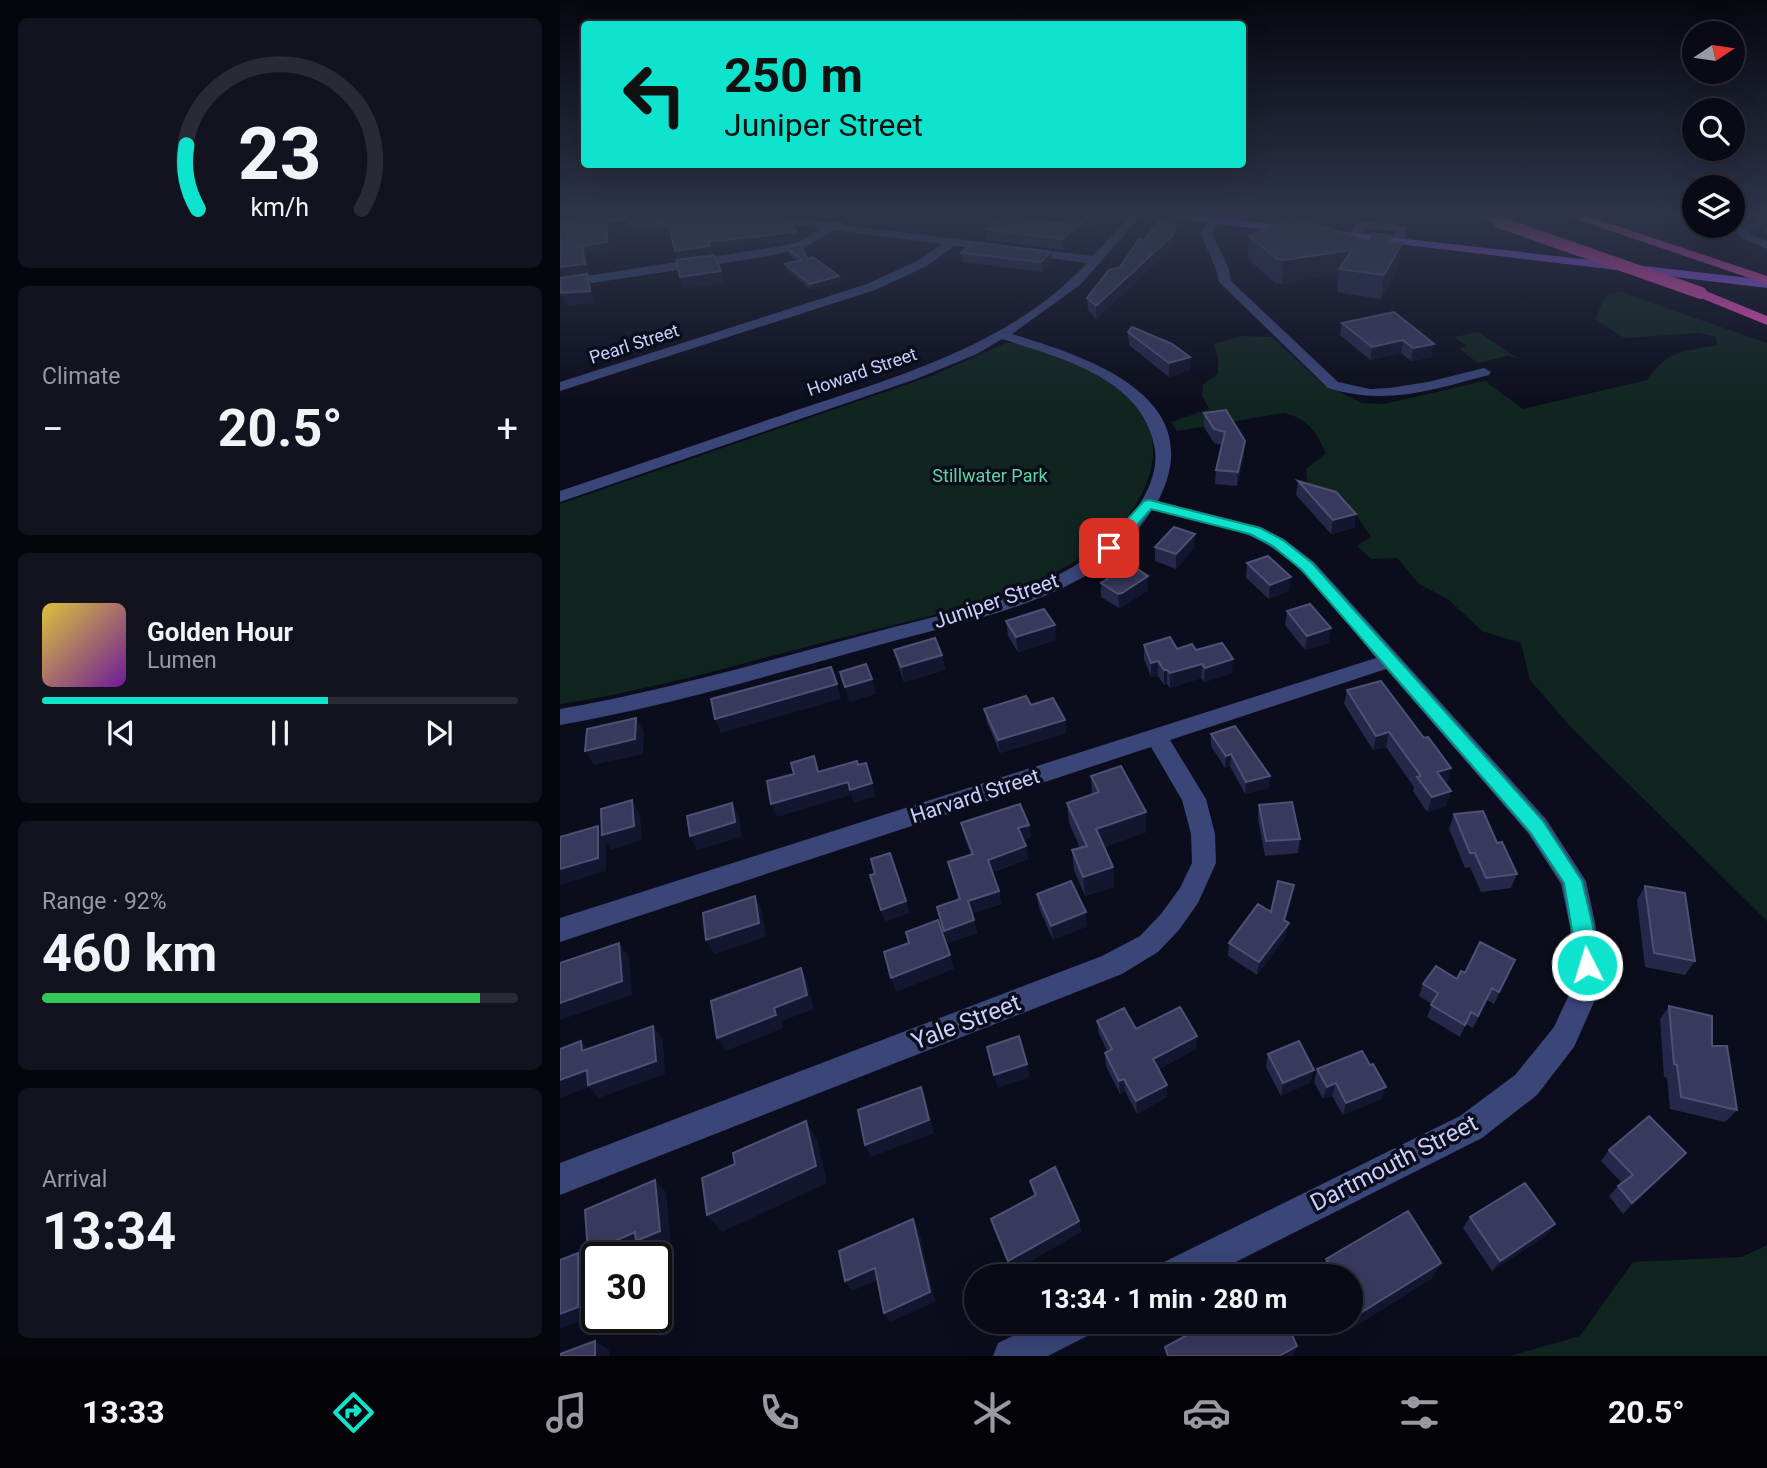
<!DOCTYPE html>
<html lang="en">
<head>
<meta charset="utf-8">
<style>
	body { margin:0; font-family:Roboto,sans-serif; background:#12131e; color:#f1f3f6; height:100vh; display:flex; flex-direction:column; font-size:26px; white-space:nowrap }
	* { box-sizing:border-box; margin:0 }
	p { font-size:23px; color:#999aa0 }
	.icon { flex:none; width:38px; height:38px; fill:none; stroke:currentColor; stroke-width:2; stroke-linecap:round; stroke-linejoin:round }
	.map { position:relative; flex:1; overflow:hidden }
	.panel { display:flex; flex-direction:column; gap:18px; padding:18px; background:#05060c; width:560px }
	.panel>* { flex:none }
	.top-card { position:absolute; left:21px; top:21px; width:665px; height:147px; border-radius:7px; box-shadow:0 7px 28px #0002,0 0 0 2px #292b34; background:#0ee4cd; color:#111; overflow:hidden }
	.needle { width:46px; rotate:77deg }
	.controls { position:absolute; left:1122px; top:21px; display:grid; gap:14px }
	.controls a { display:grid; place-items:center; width:63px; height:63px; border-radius:50%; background:#090a15; box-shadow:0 7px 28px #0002,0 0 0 2px #292b34; font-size:35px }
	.speed { position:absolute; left:21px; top:1242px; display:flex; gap:14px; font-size:35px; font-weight:700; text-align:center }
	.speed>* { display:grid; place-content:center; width:91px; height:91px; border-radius:50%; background:#090a15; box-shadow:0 7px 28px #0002,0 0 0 2px #292b34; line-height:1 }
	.speed .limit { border:4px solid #111; border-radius:10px; background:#fff; color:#111 }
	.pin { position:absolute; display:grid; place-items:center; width:60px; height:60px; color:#fff; margin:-30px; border-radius:14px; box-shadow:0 4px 10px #0006 }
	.me { position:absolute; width:77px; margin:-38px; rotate:355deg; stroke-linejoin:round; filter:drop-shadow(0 0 5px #0008) }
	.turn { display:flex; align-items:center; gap:24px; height:147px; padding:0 28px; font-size:32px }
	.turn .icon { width:91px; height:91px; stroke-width:2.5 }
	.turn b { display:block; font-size:49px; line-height:60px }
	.big { font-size:52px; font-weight:700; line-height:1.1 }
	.panel .card { flex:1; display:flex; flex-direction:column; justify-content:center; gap:10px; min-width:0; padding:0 24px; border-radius:10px; background:#12131e }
	.panel .dial { align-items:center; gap:0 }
	.dial svg { height:182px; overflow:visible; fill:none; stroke:#292b34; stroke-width:7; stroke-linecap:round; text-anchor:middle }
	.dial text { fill:#f1f3f6; stroke:none }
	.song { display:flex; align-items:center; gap:21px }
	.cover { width:84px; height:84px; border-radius:10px; background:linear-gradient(135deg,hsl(50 70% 55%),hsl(280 70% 35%)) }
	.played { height:7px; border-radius:4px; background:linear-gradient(90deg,#0ee4cd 60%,#292b34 60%) }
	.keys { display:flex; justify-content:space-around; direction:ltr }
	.heat { display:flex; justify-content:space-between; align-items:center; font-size:38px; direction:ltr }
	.charge { height:10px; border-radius:5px; background:linear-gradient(90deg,#34c759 92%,#292b34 0) }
	.trip { position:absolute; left:404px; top:1264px; width:399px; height:70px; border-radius:35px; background:#090a15; box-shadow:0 7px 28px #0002,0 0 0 2px #292b34; font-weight:700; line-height:70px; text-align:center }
	.tab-bar { display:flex; height:112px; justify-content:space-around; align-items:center; background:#040408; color:#999aa0 }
	.tab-bar .icon { width:49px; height:49px }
	.tab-bar .on { color:#0ee4cd }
	.tab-bar b { font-size:32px; color:#f1f3f6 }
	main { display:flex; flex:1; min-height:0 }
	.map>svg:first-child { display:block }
</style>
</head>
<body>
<main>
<section class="panel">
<div class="card dial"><svg viewBox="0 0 100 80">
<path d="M14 69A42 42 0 1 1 86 69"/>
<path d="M14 69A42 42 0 0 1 9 41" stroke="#0ee4cd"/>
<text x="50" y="56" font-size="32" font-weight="700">23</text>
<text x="50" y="72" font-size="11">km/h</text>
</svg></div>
<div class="card"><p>Climate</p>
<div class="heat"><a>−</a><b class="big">20.5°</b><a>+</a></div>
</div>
<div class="card">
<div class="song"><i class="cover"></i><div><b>Golden Hour</b><p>Lumen</p></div></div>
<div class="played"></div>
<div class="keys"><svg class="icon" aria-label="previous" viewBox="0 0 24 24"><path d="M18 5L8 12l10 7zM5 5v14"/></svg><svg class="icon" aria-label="pause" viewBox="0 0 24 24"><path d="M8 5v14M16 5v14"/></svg><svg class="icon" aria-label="next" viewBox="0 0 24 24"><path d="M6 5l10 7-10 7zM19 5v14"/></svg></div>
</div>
<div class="card"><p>Range · 92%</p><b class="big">460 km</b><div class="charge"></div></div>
<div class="card"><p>Arrival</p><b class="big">13:34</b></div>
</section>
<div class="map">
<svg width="1207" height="1356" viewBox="0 0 1207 1356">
	<rect width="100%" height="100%" fill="#0c0d1c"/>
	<path fill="#102520" d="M1060 292 1207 343V921L1011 727 970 680 961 643 922 631 888 599 859 584 837 558 811 559 797 546 811 537 794 512 748 485 746 469 766 453C755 431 749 419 724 413L617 431 611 422 649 409 642 396 643 384 658 374V358L654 344 682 336 712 337 763 384 802 403 824 404 925 381 963 409 1087 380C1107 350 1123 352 1157 345L1156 337 1139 333 1064 338 1035 319 1046 295Z
		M918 332 958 358 947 356 918 363 899 349 907 346 894 337Z
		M446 343H456C506 360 598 387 593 455 589 506 547 543 505 567 439 604 346 621 273 640 182 663 93 690 0 704V504L374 375Z
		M1207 1245V1356H950L1020 1336 1073 1262 1182 1257Z"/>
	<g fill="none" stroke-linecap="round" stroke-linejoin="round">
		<path stroke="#282a3e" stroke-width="12" stroke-dasharray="12 6" stroke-linecap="butt" d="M1190 223 1195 228"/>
		<path fill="#3a4578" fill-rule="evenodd" d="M61 216H97L91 219 0 228V222Z
			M183 216H212L271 223 283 221V225L533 256 570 216H581L520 285 452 334C528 357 652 397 598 501L701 527 724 539 754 562 986 819 1026 881 1036 927 1042 984 1014 1047 977 1095 922 1138 648 1276H595L600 1264 900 1116 955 1075 994 1027 1014 984 1010 927 1001 884 968 833 826 669 610 740 646 799 655 834 656 863 638 903 619 930 598 952 562 974 0 1195V1163L542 956 580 936 601 914 620 888 632 863 631 834 622 800 591 747 0 942V918L816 658C780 615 743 559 690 536 660 523 624 518 592 510 574 538 550 563 520 579 458 613 386 626 319 645 213 674 108 706 0 725V709C108 690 213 659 319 631 382 614 452 602 509 569 546 549 601 497 595 450 585 379 501 358 442 339L417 354 356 379 0 502V491C77 465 154 438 231 412 335 377 450 346 527 263L394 246 367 266 315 290 0 391V382L307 284 359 260 382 244 275 230 247 246 215 255 0 288V280L215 247 239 242 261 229 189 219Z
			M655 218 661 221 652 233 669 269 671 281 778 382 810 389 829 388 868 382 924 368 931 372 929 375C872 390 826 406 768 388L659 282 656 269 640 233 651 219Z
			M1172 219 1192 235 1207 241V249L1184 239 1169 226H1172Z
			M801 221 846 226 844 241 834 243 835 231 805 228 800 239H792L790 237 795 224Z
			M483 1321H538L533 1333 488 1356H433L438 1343Z"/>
		<path fill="#9a58f5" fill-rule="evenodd" d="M610 216H641L735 227 741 230 735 233 616 219Z
			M767 230 1207 280V288L763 235V231Z"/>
		<path fill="#f44dc0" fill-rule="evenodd" d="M917 216H932L945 222 939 225Z
			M1012 216H1027L1207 276V284L1013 218Z
			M1141 289 1207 316V325L1136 296 1135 293Z"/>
		<path stroke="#f44dc0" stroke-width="12" d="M939 222 1141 293"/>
	</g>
	<path fill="#262749" d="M200 216 236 232 238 240 151 250 152 254 117 259 110 230 74 233 71 225Z
		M500 216H532V225L503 250 427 240 426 229 446 219 503 224 500 220Z
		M1188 216H1207V234Z
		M617 232 613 247 536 319 528 310 527 298 560 267 584 240Z
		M689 236 809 241 831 236 830 243H842L838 267 821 299 777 292 779 274 722 284 715 283 688 259Z
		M226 248 280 282 251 290 227 270 225 264 237 261 228 254Z
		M491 252 492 261 482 272 402 262 401 253Z
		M834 312 872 357 851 361 841 353 810 360 780 335 782 323Z
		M568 332 630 357V370L609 377 569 345Z
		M666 410 684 454 677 486 655 484 656 470 661 445 654 443 644 427V413Z
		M738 481 796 514 794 528 771 534 736 495Z
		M635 534 634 548 616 569 595 561V547Z
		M687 563 729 591 709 599 686 578Z
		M588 576V590L562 607 559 608 541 597V583Z
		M727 611 769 643 745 650 725 625Z
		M446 621 496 640 458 652 448 636Z
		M584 645 636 650 672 673 644 682 641 678 610 688 607 684 604 685 598 676 591 677 584 659Z
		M334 650 382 655 385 670 344 682 338 665Z
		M787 690 864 738 891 768 887 783H885L891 791 886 806 867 812 853 791 854 787 826 747 813 750 784 704Z
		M471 705 505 720 506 733 440 753 427 722 424 709Z
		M651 734 710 776 708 788 685 794 670 766 665 768 651 746Z
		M531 776 586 812V832L544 847 553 867 554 887 525 896 514 870 512 850 520 848 509 823 507 803 532 794Z
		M699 805 740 839 738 853 705 856 698 819Z
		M894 814 937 843 957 874 951 888 921 892 910 867 905 868 889 829Z
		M401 823 469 825 471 837 463 840 468 859 433 872 439 891 441 904 412 913 417 933 388 943 377 907 399 899 388 862 411 855 404 836Z
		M1085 886 1135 961 1125 975 1085 967 1077 900Z
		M477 894 527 926 493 940 479 908Z
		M732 899 725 921 726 936 697 975 668 956 669 943 711 912Z
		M955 960 934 1004 927 1000 913 1028 906 1024 900 1037 867 1017 872 1004 859 996 863 984 897 979 905 973Z
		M1109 1006 1152 1046 1177 1110 1165 1122 1110 1109 1107 1078 1104 1077 1100 1019Z
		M537 1021 576 1029 636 1049 599 1069 607 1085V1097L577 1114 565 1091 560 1094 546 1066 545 1053 547 1051 539 1034Z
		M708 1054 751 1082 721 1096 706 1067Z
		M810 1065 826 1087 821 1099 783 1115 772 1096 763 1099 754 1082 757 1069Z
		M1049 1150 1116 1164 1063 1214 1049 1196 1058 1186 1062 1183 1041 1161Z
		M470 1181 519 1221 521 1232 451 1272 431 1219 474 1196Z
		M910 1217 995 1224 987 1235 932 1271 903 1228Z
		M766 1259 872 1278 791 1329 787 1321H791V1276H761V1275Z"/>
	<path fill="#14152f" d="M0 216H38L0 219Z
		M530 216H532V225L503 250 502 239Z
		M46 217 50 226V252L26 255 29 273 2 277 0 271V267L22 246Z
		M617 221V232L613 247 536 319V306Z
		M236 232 238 240 151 250 152 254 117 259 115 251 148 242Z
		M842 243 838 267 821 299 824 275Z
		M792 250 779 269V274L722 284 724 260Z
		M491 252 492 261 482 272 481 262Z
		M161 271 165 283 124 289 120 277Z
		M27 274 31 286 35 303 6 306 1 293Z
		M279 276 280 282 251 290 250 284Z
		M843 340 841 353 810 360 812 347Z
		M874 344 872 357 851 361 853 348Z
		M630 357V370L609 377V363Z
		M685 441 684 454 677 486 678 472Z
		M796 514 794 528 771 534 773 520Z
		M635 534 634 548 616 569V554Z
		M588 576V590L562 607 559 608 558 594Z
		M731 577 729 591 709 599 710 585Z
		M495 625 496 640 458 652 456 637Z
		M771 628 769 643 745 650 747 636Z
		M382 655 385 670 344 682 341 667Z
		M673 659 672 673 644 682 645 668Z
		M598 661V676L591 677V663Z
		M642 664 641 678 610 688V673Z
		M604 670H607V684L604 685Z
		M312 679 316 694 289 702 285 687Z
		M277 684 281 699 161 733 155 719Z
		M76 718 84 732 83 754 34 765 25 751Z
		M505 720 506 733 440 753 438 740Z
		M829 732 826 747 813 750 816 736Z
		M671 754 670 766 665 768 666 756Z
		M306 763 316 796 294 803 291 795 217 817 211 804Z
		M891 768 887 783 872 787 877 772Z
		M710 776 708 788 685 794 686 782Z
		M891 791 886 806 867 812 872 797Z
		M72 800 80 815 82 840 51 850 46 842V871L0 885V869L38 826 43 835Z
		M172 803 179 817 182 837 137 850 130 836Z
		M586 812V832L538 849 536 829Z
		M469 825 471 837 460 841 458 828Z
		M466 846 468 859 431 872 428 860Z
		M553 867 554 887 525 896 523 877Z
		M734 885 732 899 723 930 729 923 726 936 697 975 699 962 724 920Z
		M439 891 441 904 411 914 408 901Z
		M195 896 202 911 206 937 154 954 146 940Z
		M346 901 350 913 325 922 321 910Z
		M526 912 527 926 493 940 491 926Z
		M414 920 417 933 388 943 384 931Z
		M59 943 69 957 72 995 0 1020V1003Z
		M390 955 394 969 336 992 331 978Z
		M241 968 247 981 254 1009 222 1021 223 1028 166 1051 157 1038 214 1008Z
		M93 1026 103 1039 105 1074 39 1098 29 1087 0 1098V1080Z
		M637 1036 636 1049 593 1072V1059Z
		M21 1041 33 1054 22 1051Z
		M467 1064 470 1077 438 1088 434 1075Z
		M754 1070 751 1082 721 1096 723 1083Z
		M564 1079 565 1091 560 1094 559 1081Z
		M776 1083 772 1096 763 1099 767 1087Z
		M607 1085V1097L577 1114 576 1101Z
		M361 1087 366 1099 374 1133 311 1157 305 1145Z
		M826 1087 821 1099 783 1115 786 1103Z
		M246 1121 257 1139 267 1183 162 1232 147 1215Z
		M1126 1153 1116 1164 1063 1214 1072 1203Z
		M95 1180 106 1192 111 1242 88 1252 81 1246 53 1258H37V1261L28 1253Z
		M353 1219 359 1230 375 1302 330 1322 324 1313Z
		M519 1221 521 1232 451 1272 448 1261Z
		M995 1224 987 1235 932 1271 940 1261Z
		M18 1253 31 1264V1316L0 1329V1314Z
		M881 1263 872 1278 791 1329 797 1315Z
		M315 1268 322 1278 292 1291 285 1281Z
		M35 1341 49 1350V1356H35Z
		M737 1346 733 1356H719Z"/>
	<path fill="#38395c" stroke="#4f5075" stroke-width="2" d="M70 216H199L231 220 236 232 148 242 150 246 115 251 108 223 71 225Z
		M442 216 446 219 454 218 514 225 505 216H530L502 239 426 229Z
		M46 217 47 242 22 246 25 264 0 267V221Z
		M729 217 809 241 813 233 831 236 827 243H842L824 275 779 269 792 250 724 260 717 259 689 236Z
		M601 219 617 221 613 235 536 306 527 298 549 270 560 267 579 239 584 240Z
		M413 242 491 252 481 262 401 253Z
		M241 244 247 259 253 257 279 276 250 284 225 264 242 260 226 248Z
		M154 255 161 271 120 277 116 260Z
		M27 274 30 291 1 293 0 278Z
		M834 312 874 344 853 348 843 340 812 347 782 323Z
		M572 327 612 344 630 357 609 363 568 332Z
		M666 410 685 441 678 472 656 470 665 432 654 429 644 413Z
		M738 481 776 492 796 514 773 520Z
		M614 527 635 534 616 554 595 547Z
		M708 556 731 577 710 585 687 563Z
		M570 564 588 576 562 593 558 594 541 583Z
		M750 604 771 628 747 636 727 611Z
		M484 609 495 625 456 637 446 621Z
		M610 637 617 649 632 644 636 650 662 643 673 659 645 668 642 664 610 673 607 670H604L598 661 591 663 584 645Z
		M375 638 382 655 341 667 334 650Z
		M306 664 312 679 285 687 280 672Z
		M271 667 277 684 155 719 151 699Z
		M821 681 864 738 868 737 891 768 877 772 891 791 872 797 857 777 861 776 829 732 816 736 787 690Z
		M466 696 471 705 493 698 505 720 438 740 424 709Z
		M76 718 75 739 25 751 27 729Z
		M675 726 710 776 686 782 671 754 666 756 651 734Z
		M254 756 258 772 297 761 298 765 306 763 312 783 290 790 288 782 211 804 207 781 234 774 231 763Z
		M561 766 586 812 536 829 553 867 523 877 512 850 527 846 507 803 539 792 531 776Z
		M72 800 74 826 42 835 41 809Z
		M732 802 740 839 706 841 699 805Z
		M172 803 175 822 130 836 127 816Z
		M460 804 469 825 458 828 466 846 428 860 439 891 408 901 414 920 384 931 377 907 400 899 388 862 413 854 401 823Z
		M923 811 937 843 942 842 957 874 926 878 915 853H910L894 814Z
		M38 826V858L0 869V837Z
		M330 853 346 901 321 910 310 875 315 874 311 859Z
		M511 881 526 912 491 926 477 894Z
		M718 881 734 885 724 920 729 923 699 962 669 943 698 904 711 912Z
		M1085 886 1125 893 1135 961 1094 953Z
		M195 896 199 923 146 940 143 913Z
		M378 920 390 955 331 978 324 952 349 943 346 932Z
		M920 942 955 960 939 992 932 988 918 1016 911 1012 905 1025 871 1005 878 993 863 984 876 966 897 979 901 971 905 973Z
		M59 943 62 981 0 1003V963Z
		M241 968 247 995 214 1008 216 1015 157 1038 151 1001Z
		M1109 1006 1152 1016V1046H1167L1177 1110 1121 1097 1117 1065 1114 1064Z
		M620 1007 637 1036 593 1059 607 1085 576 1101 564 1079 559 1081 545 1053 552 1049 537 1021 564 1008 576 1029Z
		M93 1026 96 1061 28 1085 27 1070 0 1080V1049L21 1041 22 1051Z
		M459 1036 467 1064 434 1075 427 1047Z
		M739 1041 754 1070 723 1083 708 1054Z
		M802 1051 810 1065 813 1064 826 1087 786 1103 776 1083 767 1087 757 1069Z
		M361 1087 369 1120 305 1145 298 1110Z
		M1089 1116 1126 1153 1072 1203 1058 1186 1073 1175 1049 1150Z
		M246 1121 256 1166 147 1215 142 1178 175 1164 173 1153Z
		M495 1167 519 1221 448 1261 431 1219 476 1195 470 1181Z
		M95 1180 100 1231 76 1241 75 1232 28 1253 25 1210Z
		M965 1183 995 1224 940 1261 910 1217Z
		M848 1211 881 1263 797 1315 791 1303V1276H776L766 1259Z
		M353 1219 370 1292 324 1313 315 1268 285 1281 279 1251Z
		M18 1253V1307L0 1314V1260Z
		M653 1321H726L737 1346 719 1356H608L605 1347Z
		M35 1341V1356H0V1354Z"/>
	<linearGradient id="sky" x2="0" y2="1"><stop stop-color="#07070f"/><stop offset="0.53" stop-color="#2e354b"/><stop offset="1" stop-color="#2e354b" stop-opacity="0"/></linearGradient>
	<rect width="1207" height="405" fill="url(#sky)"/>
	<path fill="#0ee4cd" stroke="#099485" stroke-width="2" d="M589 500 700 528 723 540 752 563 983 821 1022 881 1033 927 1037 965 1034 971 1027 974 1019 971 1004 883 970 832 742 570 713 546 690 534 591 509 554 551H544V545L584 501Z"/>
	<g text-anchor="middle" stroke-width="7" stroke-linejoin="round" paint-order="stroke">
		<g font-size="18" fill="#cacffc" stroke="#0c0d1c">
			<text transform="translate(74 344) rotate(-18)" y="6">Pearl Street</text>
			<text transform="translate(302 372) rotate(-19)" y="6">Howard Street</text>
		</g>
		<g font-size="18" fill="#5cd69e" stroke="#0c0d1c">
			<text x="430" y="482">Stillwater Park</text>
		</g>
		<g font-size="21" fill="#cacffc" stroke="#0c0d1c">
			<text transform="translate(436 601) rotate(-19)" y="7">Juniper Street</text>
			<text transform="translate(415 796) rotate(-18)" y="7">Harvard Street</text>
		</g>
		<g font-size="24" fill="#cacffc" stroke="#0c0d1c">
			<text transform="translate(406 1022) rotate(-21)" y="8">Yale Street</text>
			<text transform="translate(834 1163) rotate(-27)" y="8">Dartmouth Street</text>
		</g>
	</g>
</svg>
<div class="controls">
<a><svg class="needle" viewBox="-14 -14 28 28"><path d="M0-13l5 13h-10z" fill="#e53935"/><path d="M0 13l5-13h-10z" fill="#999aa0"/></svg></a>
<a><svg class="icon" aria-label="search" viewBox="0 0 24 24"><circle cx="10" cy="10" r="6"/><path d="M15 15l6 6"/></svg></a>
<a><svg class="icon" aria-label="layers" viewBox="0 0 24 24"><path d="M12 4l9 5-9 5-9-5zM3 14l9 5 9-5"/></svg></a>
</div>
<div class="speed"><div class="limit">30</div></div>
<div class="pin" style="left:549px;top:548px;background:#d93025"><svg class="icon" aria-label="arrive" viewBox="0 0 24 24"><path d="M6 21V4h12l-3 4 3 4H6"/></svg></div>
<svg class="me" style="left:1027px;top:965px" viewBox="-20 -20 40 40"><circle r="17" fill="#0ee4cd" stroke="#fff" stroke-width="3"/><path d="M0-11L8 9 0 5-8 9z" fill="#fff"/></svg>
<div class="trip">13:34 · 1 min · 280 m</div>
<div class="top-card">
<div class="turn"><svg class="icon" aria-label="left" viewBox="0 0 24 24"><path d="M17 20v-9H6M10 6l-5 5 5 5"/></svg><div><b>250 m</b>Juniper Street</div></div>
</div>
</div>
</main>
<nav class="tab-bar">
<b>13:33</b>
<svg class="icon on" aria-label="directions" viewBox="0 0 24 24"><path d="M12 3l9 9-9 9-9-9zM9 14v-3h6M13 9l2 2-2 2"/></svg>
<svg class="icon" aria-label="music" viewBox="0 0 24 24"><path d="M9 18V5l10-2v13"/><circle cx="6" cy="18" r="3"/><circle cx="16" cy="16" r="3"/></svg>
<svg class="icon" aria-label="phone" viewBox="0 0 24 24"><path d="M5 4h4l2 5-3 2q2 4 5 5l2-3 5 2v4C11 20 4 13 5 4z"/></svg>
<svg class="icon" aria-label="climate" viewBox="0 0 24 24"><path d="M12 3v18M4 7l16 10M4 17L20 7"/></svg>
<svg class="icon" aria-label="car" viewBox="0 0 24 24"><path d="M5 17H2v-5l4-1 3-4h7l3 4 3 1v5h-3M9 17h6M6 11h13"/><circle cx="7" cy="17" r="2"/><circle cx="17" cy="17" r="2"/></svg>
<svg class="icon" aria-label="filters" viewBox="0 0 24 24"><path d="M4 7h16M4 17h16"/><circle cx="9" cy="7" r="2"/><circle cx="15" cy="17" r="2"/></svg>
<b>20.5°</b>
</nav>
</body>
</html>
